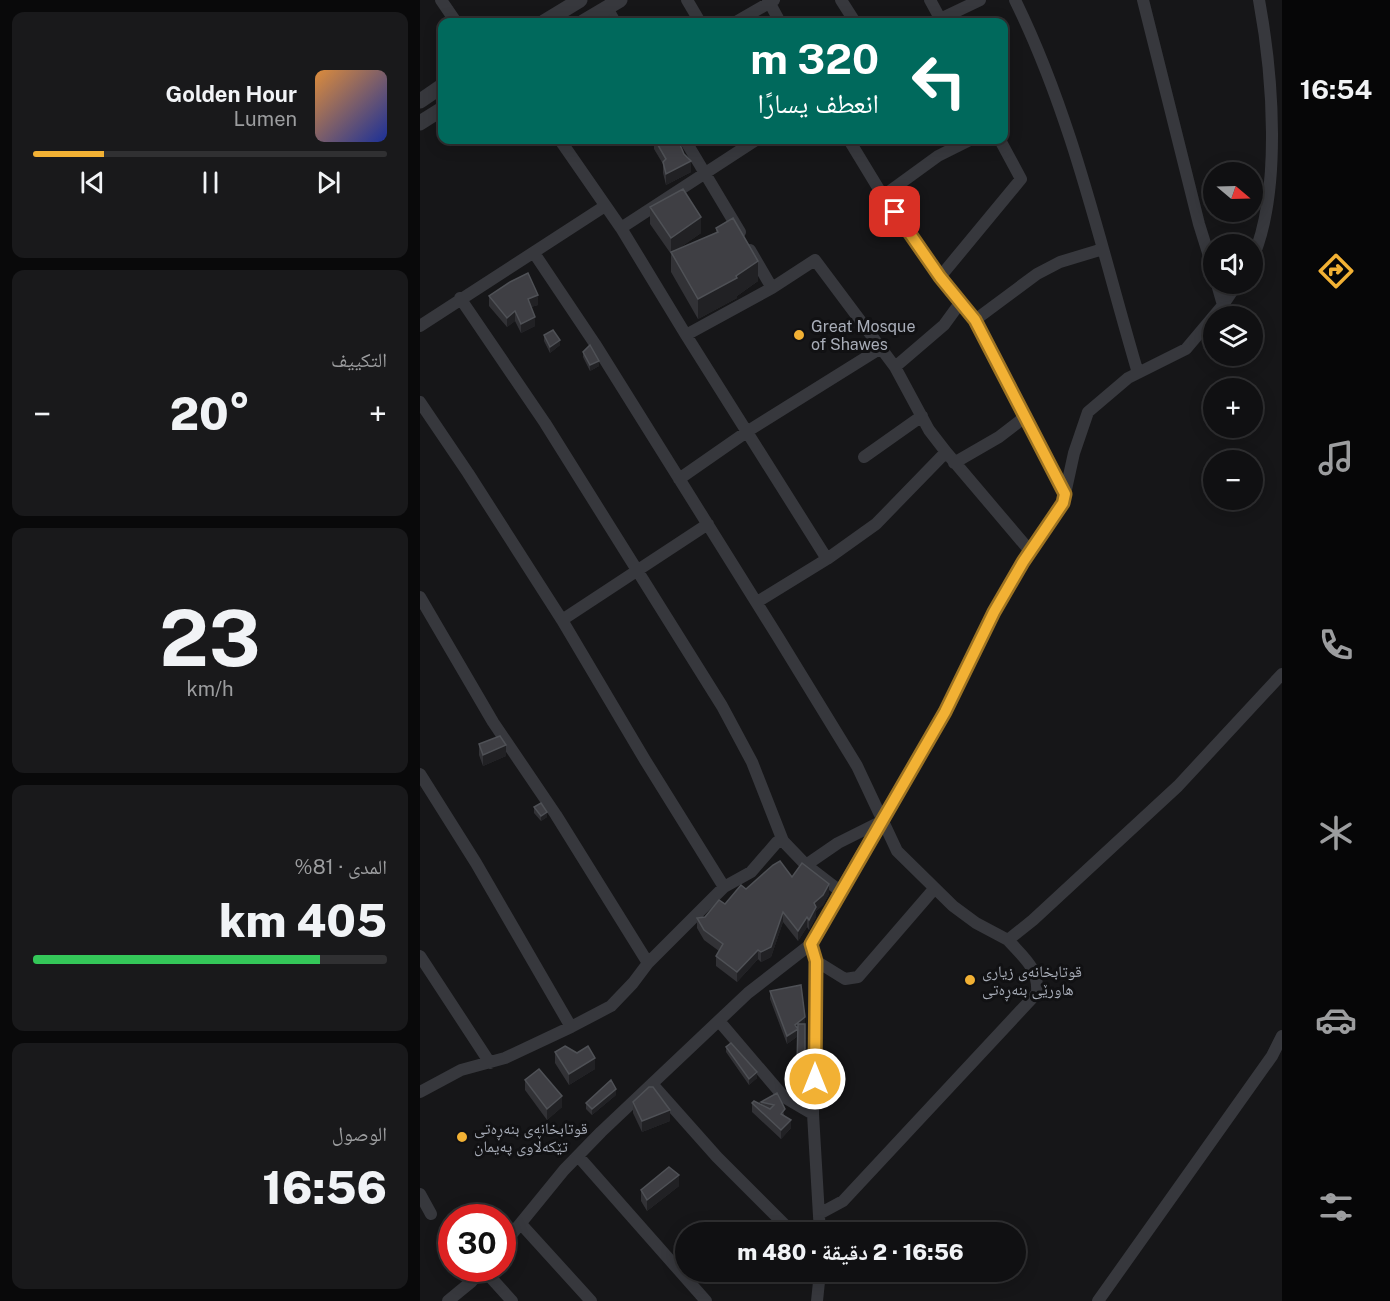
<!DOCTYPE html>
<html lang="ar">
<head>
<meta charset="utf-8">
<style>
	body { margin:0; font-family:"Public Sans","Noto Naskh Arabic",sans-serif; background:#19191b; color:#f1f3f6; direction:rtl; height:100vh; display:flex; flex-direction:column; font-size:22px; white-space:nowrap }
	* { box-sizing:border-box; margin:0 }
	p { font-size:20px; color:#9c9d9f }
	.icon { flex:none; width:33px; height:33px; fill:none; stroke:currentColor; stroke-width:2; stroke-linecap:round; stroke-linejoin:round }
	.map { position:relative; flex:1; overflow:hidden; direction:ltr }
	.sheet { display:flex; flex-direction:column; gap:12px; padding:12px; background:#09090a; width:420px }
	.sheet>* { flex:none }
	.guide { position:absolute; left:18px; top:18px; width:570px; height:126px; border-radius:12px; box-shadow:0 3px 15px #0003,0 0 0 2px #303032; direction:rtl; background:#00695c; color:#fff; overflow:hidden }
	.needle { width:39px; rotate:109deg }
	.controls { position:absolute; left:783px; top:162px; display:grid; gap:12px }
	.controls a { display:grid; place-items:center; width:60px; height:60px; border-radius:50%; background:#101012; box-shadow:0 3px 15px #0003,0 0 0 2px #303032; font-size:30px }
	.speed { position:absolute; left:18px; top:1204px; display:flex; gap:12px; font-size:30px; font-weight:700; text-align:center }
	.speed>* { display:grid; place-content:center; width:78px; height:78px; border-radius:50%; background:#101012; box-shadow:0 3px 15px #0003,0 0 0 2px #303032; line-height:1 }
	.speed .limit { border:9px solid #d22; background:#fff; color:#111 }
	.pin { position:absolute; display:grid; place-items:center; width:51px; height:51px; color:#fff; margin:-26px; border-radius:12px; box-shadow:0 3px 9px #0006 }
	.me { position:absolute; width:66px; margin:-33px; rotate:0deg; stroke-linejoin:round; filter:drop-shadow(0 0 4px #0008) }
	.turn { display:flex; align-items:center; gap:21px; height:126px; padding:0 30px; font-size:27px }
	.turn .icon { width:78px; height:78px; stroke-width:2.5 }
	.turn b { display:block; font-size:42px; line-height:51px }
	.big { font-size:45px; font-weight:800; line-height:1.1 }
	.sheet .card { flex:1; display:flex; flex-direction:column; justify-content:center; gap:9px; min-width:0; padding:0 21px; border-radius:12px; background:#19191b }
	.sheet .dial { align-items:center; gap:0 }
	.dial b { font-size:78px; line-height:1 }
	.song { display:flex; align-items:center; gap:18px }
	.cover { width:72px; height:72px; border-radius:9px; background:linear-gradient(135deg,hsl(30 70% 55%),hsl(230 70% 35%)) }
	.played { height:6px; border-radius:3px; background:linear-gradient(90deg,#f2b134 20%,#303032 20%) }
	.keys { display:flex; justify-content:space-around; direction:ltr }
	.heat { display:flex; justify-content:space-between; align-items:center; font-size:33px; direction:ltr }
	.charge { height:9px; border-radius:4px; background:linear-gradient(90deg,#34c759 81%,#303032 0) }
	.trip { position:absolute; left:255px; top:1222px; width:351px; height:60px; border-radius:30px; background:#101012; box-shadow:0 3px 15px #0003,0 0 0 2px #303032; font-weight:800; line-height:60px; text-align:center; direction:rtl }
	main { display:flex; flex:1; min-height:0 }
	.menu { display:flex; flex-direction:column; width:108px; justify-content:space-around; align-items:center; background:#060607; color:#9c9d9f }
	.menu .icon { width:42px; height:42px }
	.menu .on { color:#f2b134 }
	.menu b { font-size:27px; color:#f1f3f6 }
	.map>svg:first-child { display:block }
</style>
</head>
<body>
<main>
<nav class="menu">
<b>16:54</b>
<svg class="icon on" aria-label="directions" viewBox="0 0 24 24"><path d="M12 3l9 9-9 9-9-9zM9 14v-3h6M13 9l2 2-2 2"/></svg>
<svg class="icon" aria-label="music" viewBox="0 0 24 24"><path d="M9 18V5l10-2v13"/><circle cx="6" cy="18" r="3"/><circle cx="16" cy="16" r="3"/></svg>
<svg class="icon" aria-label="phone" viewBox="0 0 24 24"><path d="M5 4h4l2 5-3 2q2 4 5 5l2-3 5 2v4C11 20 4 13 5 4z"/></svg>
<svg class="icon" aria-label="climate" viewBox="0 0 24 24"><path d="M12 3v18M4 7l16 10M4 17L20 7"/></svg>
<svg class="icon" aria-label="car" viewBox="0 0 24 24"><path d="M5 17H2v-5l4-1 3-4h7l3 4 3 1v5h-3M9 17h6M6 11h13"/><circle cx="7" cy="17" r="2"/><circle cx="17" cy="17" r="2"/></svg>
<svg class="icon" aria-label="filters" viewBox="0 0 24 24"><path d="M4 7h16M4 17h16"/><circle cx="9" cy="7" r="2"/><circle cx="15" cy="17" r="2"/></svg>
</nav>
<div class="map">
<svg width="862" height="1301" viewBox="0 0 862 1301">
	<rect width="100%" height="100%" fill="#161618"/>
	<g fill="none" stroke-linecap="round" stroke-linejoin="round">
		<path stroke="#37383d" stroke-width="12" d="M21 0 36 22
			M267 0 280 22
			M348 0 360 22
			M421 0 435 22
			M510 0 522 22
			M595 0C653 118 681 248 718 373
			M723 0 779 224 794 272
			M187 8 195 22
			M316 22 354 0
			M514 22 560 0
			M140 140 201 228 266 335 407 559
			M265 140 320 232
			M429 140 463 196 520 277 555 320 645 494
			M463 196 518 156 550 140
			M201 228 336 140
			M330 250 352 288
			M114 253 175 344 358 637 437 766 477 851 533 906 556 923 588 940 613 920 758 786 862 674
			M832 260C862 192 853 76 839 0
			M520 277 601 179 580 140
			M797 284 803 305
			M40 298 125 423 302 706 332 762 363 841
			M555 320 617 274 640 262 683 249
			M0 326 185 206
			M266 335 352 288 395 260 475 367 509 430 526 452 610 551
			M475 367 524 325 540 303
			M0 402 48 473 142 620 225 760 304 887
			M444 457 502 416
			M534 463 579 437 605 417
			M259 479 328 431 461 348
			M0 597 73 722 136 815 228 963
			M337 602 407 559 456 524 526 452
			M142 620 288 524
			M0 774 56 863 151 1027 85 1058 41 1070 0 1092
			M420 891 534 695 574 612 603 562 643 503 654 453 668 412 708 378 766 349 803 305 817 284
			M391 944 396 961 393 1114 400 1233
			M0 956 70 1063
			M396 961 425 979 438 977 514 889
			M299 1021 364 1097 393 1114
			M151 1027 191 1006 213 983 228 963 304 887 331 872 357 842 363 841 386 865 418 843 462 821
			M233 1085 297 1157 373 1233
			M158 1156 286 1301
			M0 1194 11 1214
			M399 1214 423 1201 617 993C619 968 603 957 588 940
			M101 1224 171 1301
			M82 1246 144 1170 181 1132 328 993 391 944 420 891 386 865
			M63 1269 92 1301
			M28 1301 51 1282 62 1269
			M397 1301 400 1272
			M678 1301 852 1056 862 1036"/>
		<path stroke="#37383d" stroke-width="15" d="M124 22 160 0
			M163 22 200 0
			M0 101 22 86
			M0 123 22 109"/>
	</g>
	<path fill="#323236" d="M234 140H258L271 172 246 185 243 173V164L234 149Z
		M230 207 281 233 258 249 296 233V228L338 281 317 296V298L278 319 251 272V254L230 224Z
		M69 296 118 305 111 307 115 326 101 333 95 321 87 327 69 306Z
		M124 335 140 345 130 353 124 341Z
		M163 352 179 366 170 371 163 357Z
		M59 744 86 756 63 766 59 755Z
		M114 807 127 817 121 821 114 813Z
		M372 877 409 894 403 905 396 911V917L389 930 387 927 378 941 363 922 351 957 341 962 338 959 317 982 296 966V956L299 951 284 940 277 928V918L285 917 305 904 326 889Z
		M350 991 385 1025V1084L383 1086 372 1085 371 1076V1067L377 1063 378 1036 367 1044 350 999Z
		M306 1047 337 1078 329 1085 306 1052Z
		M135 1052 175 1069 149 1085 135 1063Z
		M105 1080 142 1107 127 1120 105 1090Z
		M357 1093 365 1117 371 1128 361 1139 332 1112V1103L341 1105V1102Z
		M196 1095 172 1115 166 1109V1103Z
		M213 1102 250 1121 222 1132 213 1113Z
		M259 1186 227 1211 221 1201V1190Z"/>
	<path fill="#212124" d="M271 161V172L246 185V174Z
		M281 217V233L251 254V238Z
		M338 261V281L317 296V298L278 319V299Z
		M118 295V305L108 308V299Z
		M95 311V321L87 327V318Z
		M115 317V326L101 333V324Z
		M140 340V345L130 353V347Z
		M179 361V366L170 371V365Z
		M86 745V756L63 766V755Z
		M127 812V817L121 821V816Z
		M409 884V894L403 905 396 911V917L389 930V920L394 903Z
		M363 912V922L351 957 341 962V952Z
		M387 917V927L378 941V931Z
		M338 950V959L317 982V972Z
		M385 1017V1025L378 1030V1036L367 1044V1036L375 1025Z
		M175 1058V1069L149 1085V1074Z
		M337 1072V1078L329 1085V1079Z
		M385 1075V1084L383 1086V1077Z
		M196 1089V1095L172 1115V1109Z
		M142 1096V1107L127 1120V1109Z
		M250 1110V1121L222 1132V1121Z
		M371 1120V1128L361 1139V1130Z
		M259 1175V1186L227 1211V1200Z"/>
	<path fill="#3f3f44" stroke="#4f5156" stroke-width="1.5" d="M235 140H258L264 154 271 161 246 174 243 162 246 159Z
		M263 189 281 217 251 238 230 207Z
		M313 218 338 261 316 276 317 278 278 299 251 252 298 232 296 228Z
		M108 273 118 295 108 299 115 317 101 324 95 311 87 318 69 296 90 282Z
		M133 330 140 340 130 347 124 335Z
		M170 345 179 361 170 365 163 352Z
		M80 736 86 745 63 755 59 744Z
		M121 803 127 812 121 816 114 807Z
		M360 861 372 877 382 863 409 884 403 895 394 903 396 907 389 920 387 917 378 931 363 912 351 947 341 952 338 950 317 972 296 956 303 944 284 930 277 918 285 917 299 900 305 904 321 885 326 889 353 865Z
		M381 985 385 1017 375 1025 378 1029 367 1036 350 991Z
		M378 1024H385V1075L383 1077 372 1076 371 1067 377 1063Z
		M311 1043 337 1072 329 1079 306 1047Z
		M145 1046 157 1053 168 1046 175 1058 149 1074 135 1052Z
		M119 1069 142 1096 127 1109 105 1080Z
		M191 1080 196 1089 172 1109 166 1103Z
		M229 1087H233L250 1110 222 1121 213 1102Z
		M357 1093 365 1109 361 1114 371 1120 361 1130 332 1103 334 1101 350 1109 354 1105 341 1102Z
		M249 1167 259 1175 227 1200 221 1190Z"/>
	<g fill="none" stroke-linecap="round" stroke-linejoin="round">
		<g stroke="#9d7322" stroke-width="15">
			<path id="route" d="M395 1079 396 961 391 944 525 712 574 612 603 562 643 503 645 494 555 320 520 277 475 212"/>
		</g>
		<use href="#route" stroke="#f2b134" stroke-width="10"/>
	</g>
	<g fill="#f2b134" stroke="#111113" stroke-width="2">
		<circle cx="379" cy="335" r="6"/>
		<circle cx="550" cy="980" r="6"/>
		<circle cx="42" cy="1137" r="6"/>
	</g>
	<g text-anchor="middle" stroke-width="6" stroke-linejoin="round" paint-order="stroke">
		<g font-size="16" fill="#a8adb8" stroke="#111113" text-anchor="start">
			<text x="391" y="332">Great Mosque<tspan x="391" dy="18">of Shawes</tspan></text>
			<text x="562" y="977">قوتابخانەی زیاری<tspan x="562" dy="18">هاورێی بنەڕەتی</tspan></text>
			<text x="54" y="1134">قوتابخانەی بنەڕەتی<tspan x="54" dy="18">تێکەڵاوی پەیمان</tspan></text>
		</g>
	</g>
</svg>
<div class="controls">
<a><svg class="needle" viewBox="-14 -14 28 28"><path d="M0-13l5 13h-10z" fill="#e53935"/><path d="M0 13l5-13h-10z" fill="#9c9d9f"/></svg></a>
<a><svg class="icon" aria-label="sound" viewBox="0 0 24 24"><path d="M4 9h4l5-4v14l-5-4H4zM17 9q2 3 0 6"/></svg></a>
<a><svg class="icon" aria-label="layers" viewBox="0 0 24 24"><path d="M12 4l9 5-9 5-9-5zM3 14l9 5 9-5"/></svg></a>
<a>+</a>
<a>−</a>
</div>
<div class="speed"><div class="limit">30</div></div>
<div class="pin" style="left:475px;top:212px;background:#d93025"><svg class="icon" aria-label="arrive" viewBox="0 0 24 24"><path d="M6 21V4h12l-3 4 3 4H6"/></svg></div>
<svg class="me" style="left:395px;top:1079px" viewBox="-20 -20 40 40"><circle r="17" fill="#f2b134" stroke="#fff" stroke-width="3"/><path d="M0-11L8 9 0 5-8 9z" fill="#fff"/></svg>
<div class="trip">16:56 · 2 دقيقة · 480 m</div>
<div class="guide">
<div class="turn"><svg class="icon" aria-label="left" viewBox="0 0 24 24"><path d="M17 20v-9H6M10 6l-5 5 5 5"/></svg><div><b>320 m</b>انعطف يسارًا</div></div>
</div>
</div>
<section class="sheet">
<div class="card">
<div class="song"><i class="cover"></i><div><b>Golden Hour</b><p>Lumen</p></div></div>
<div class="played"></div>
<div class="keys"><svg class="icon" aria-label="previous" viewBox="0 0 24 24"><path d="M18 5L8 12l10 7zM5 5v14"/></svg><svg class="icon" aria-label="pause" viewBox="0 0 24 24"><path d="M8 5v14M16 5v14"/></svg><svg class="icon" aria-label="next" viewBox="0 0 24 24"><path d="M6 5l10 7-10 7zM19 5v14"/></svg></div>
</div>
<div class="card"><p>التكييف</p>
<div class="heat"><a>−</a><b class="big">20°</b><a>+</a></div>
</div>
<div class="card dial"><b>23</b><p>km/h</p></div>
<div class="card"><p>المدى · 81%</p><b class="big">405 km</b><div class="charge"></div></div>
<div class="card"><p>الوصول</p><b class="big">16:56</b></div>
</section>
</main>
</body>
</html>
